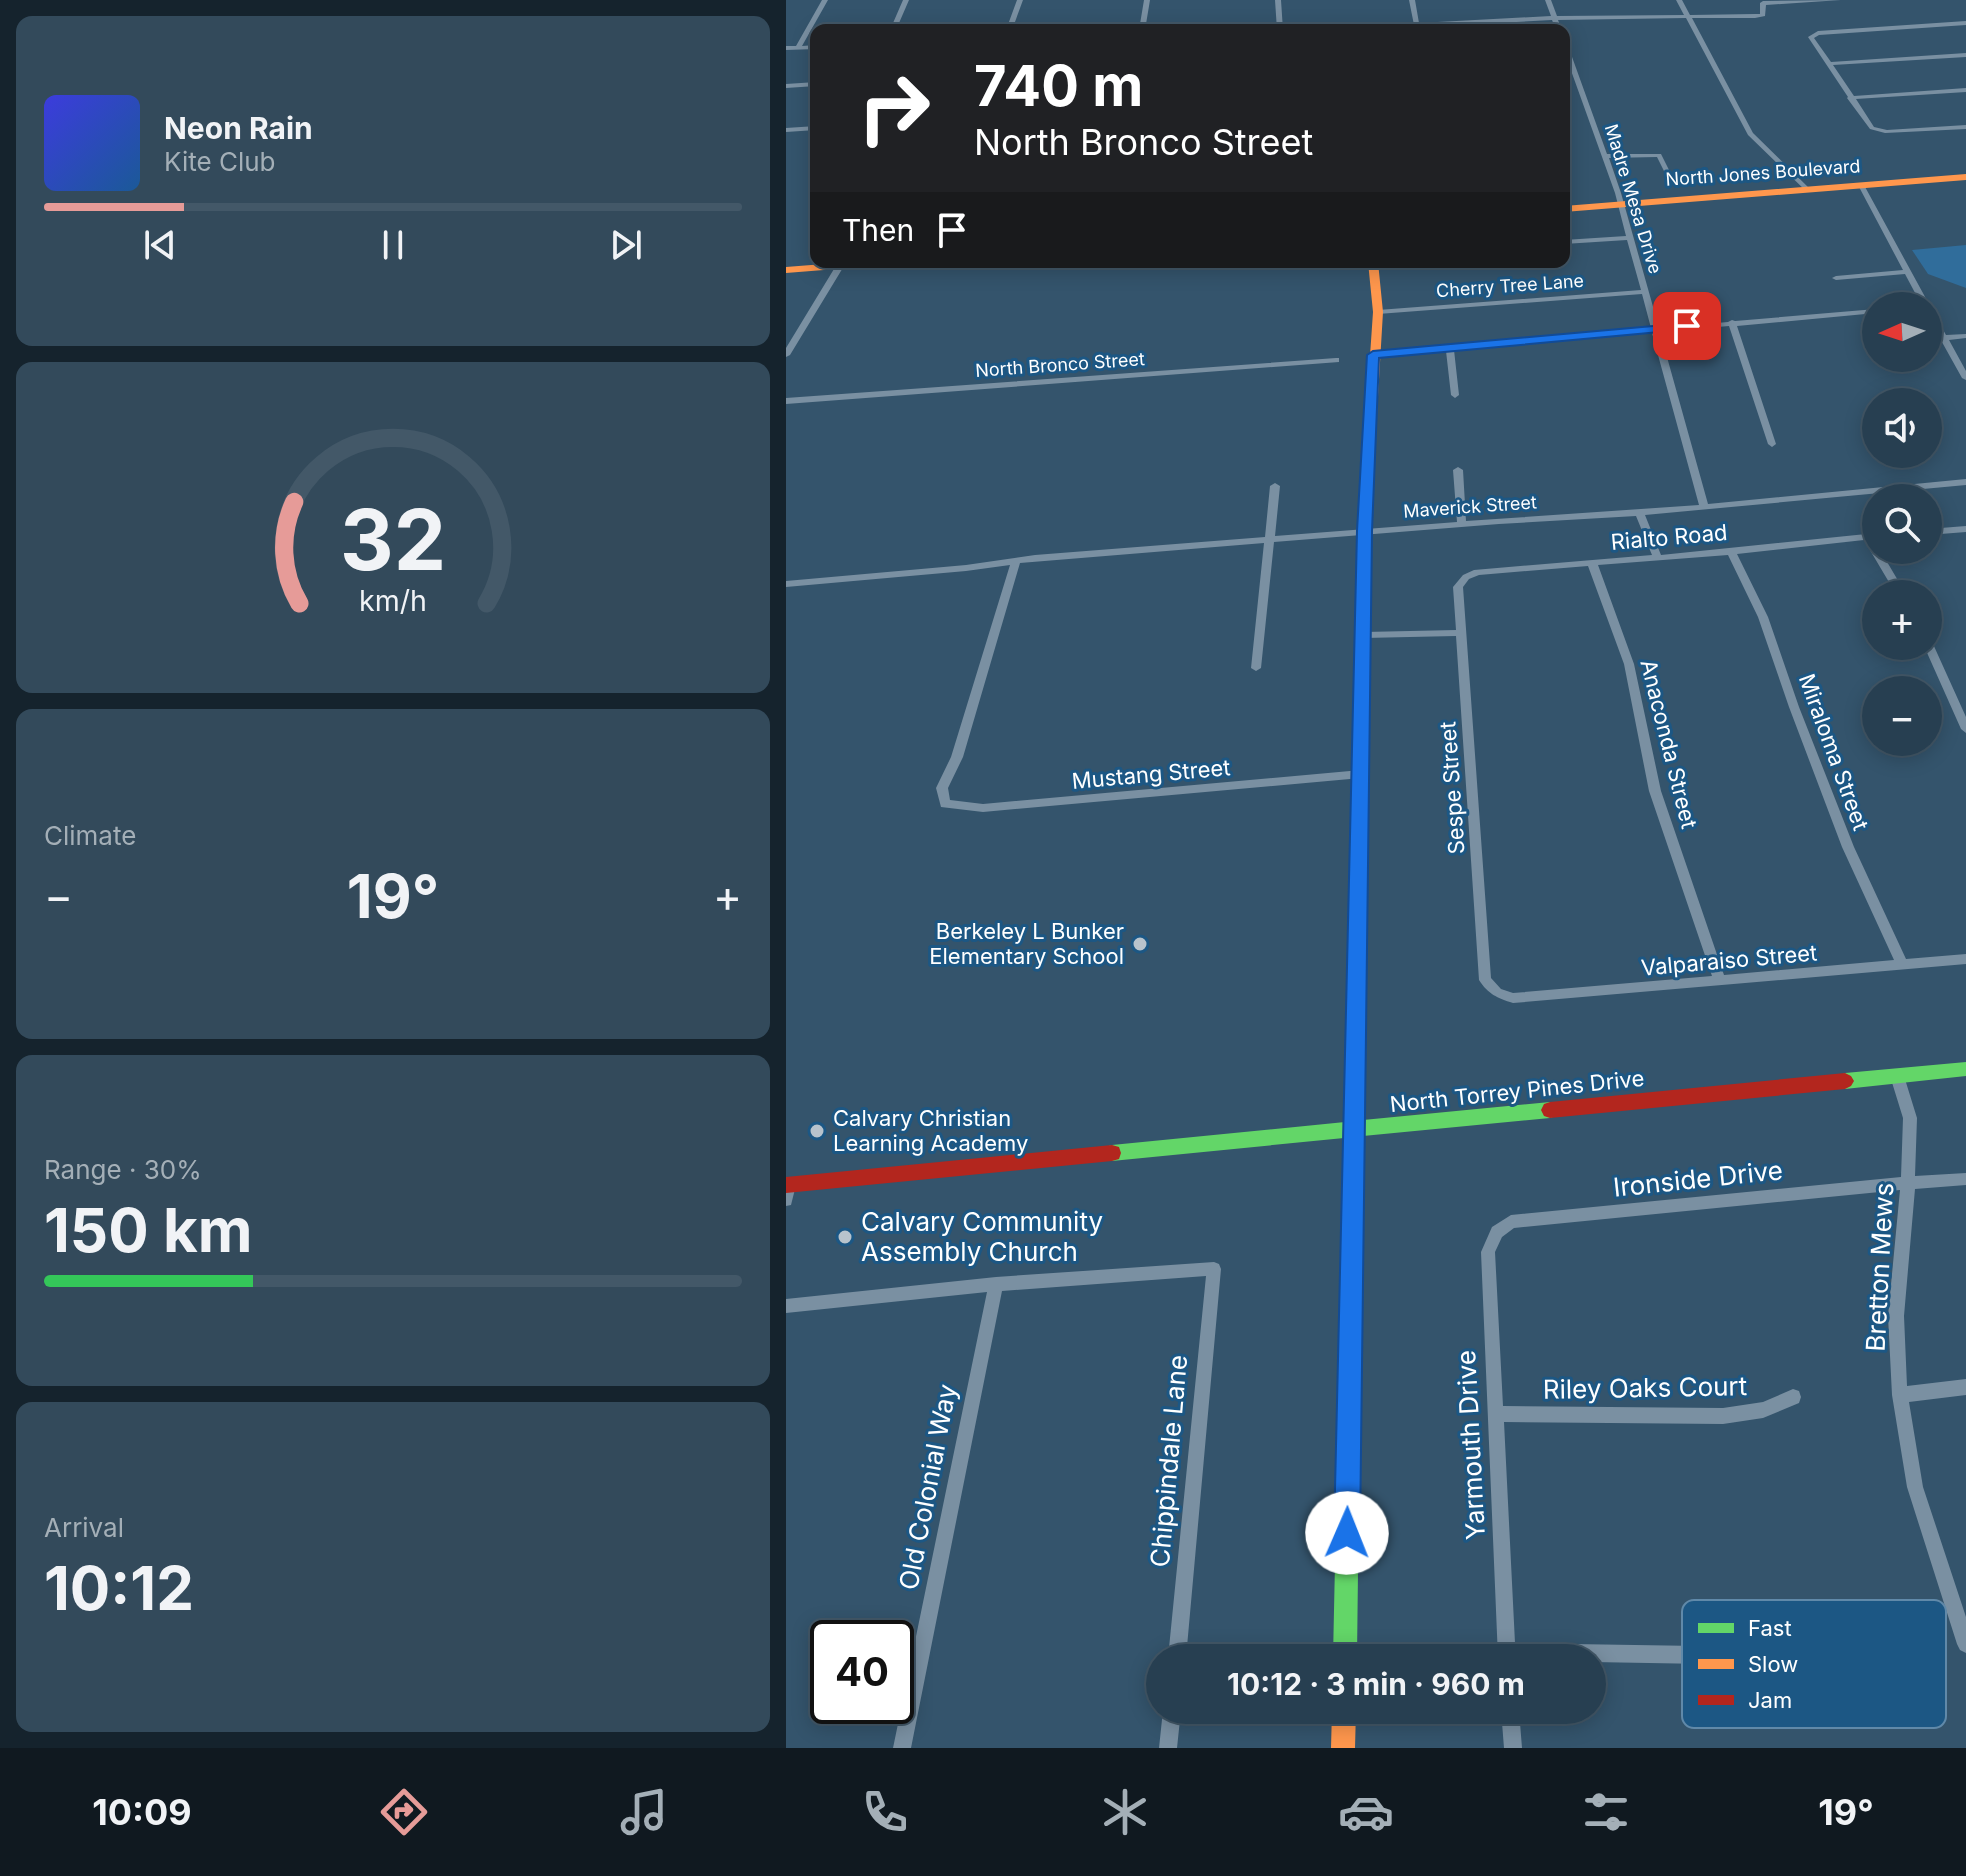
<!DOCTYPE html>
<html lang="en">
<head>
<meta charset="utf-8">
<style>
	body { margin:0; font-family:Inter,sans-serif; background:#334a5b; color:#f1f3f6; height:100vh; display:flex; flex-direction:column; font-size:30px; white-space:nowrap }
	* { box-sizing:border-box; margin:0 }
	p { font-size:26px; color:#a4afb7 }
	.icon { flex:none; width:44px; height:44px; fill:none; stroke:currentColor; stroke-width:2; stroke-linecap:round; stroke-linejoin:round }
	.map { position:relative; flex:1; overflow:hidden }
	.side { display:flex; flex-direction:column; gap:16px; padding:16px; background:#15232d; width:786px }
	.side>* { flex:none }
	.guide { position:absolute; left:24px; top:24px; width:760px; height:244px; border-radius:16px; box-shadow:0 4px 20px #0003,0 0 0 2px #435868; background:#202124; color:#fff; overflow:hidden }
	.needle { width:52px; rotate:267deg }
	.fabs { position:absolute; left:1076px; top:292px; display:grid; gap:16px }
	.fabs a { display:grid; place-items:center; width:80px; height:80px; border-radius:50%; background:#273f51; box-shadow:0 4px 20px #0003,0 0 0 2px #435868; font-size:40px }
	.speed { position:absolute; left:24px; top:1620px; display:flex; gap:16px; font-size:40px; font-weight:700; text-align:center }
	.speed>* { display:grid; place-content:center; width:104px; height:104px; border-radius:50%; background:#273f51; box-shadow:0 4px 20px #0003,0 0 0 2px #435868; line-height:1 }
	.speed .limit { border:4px solid #111; border-radius:12px; background:#fff; color:#111 }
	.pin { position:absolute; display:grid; place-items:center; width:68px; height:68px; color:#fff; margin:-34px; border-radius:16px; box-shadow:0 4px 12px #0006 }
	.me { position:absolute; width:88px; margin:-44px; rotate:1deg; stroke-linejoin:round; filter:drop-shadow(0 0 6px #0008) }
	.turn { display:flex; align-items:center; gap:28px; height:168px; padding:0 32px; font-size:36px }
	.turn .icon { width:104px; height:104px; stroke-width:2.5 }
	.turn b { display:block; font-size:56px; line-height:68px }
	.then { display:flex; align-items:center; height:76px; padding:0 32px; background:#0003; gap:16px; font-size:30px }
	.big { font-size:60px; font-weight:700; line-height:1.1 }
	.side .widget { flex:1; display:flex; flex-direction:column; justify-content:center; gap:12px; min-width:0; padding:0 28px; border-radius:16px; background:#334a5b }
	.side .dial { align-items:center; gap:0 }
	.dial svg { height:208px; overflow:visible; fill:none; stroke:#435868; stroke-width:7; stroke-linecap:round; text-anchor:middle }
	.dial text { fill:#f1f3f6; stroke:none }
	.song { display:flex; align-items:center; gap:24px }
	.cover { width:96px; height:96px; border-radius:12px; background:linear-gradient(135deg,hsl(240 70% 55%),hsl(210 70% 35%)) }
	.played { height:8px; border-radius:4px; background:linear-gradient(90deg,#e69b98 20%,#435868 20%) }
	.keys { display:flex; justify-content:space-around; direction:ltr }
	.heat { display:flex; justify-content:space-between; align-items:center; font-size:44px; direction:ltr }
	.charge { height:12px; border-radius:6px; background:linear-gradient(90deg,#34c759 30%,#435868 0) }
	.trip { position:absolute; left:360px; top:1644px; width:460px; height:80px; border-radius:40px; background:#273f51; box-shadow:0 4px 20px #0003,0 0 0 2px #435868; font-weight:700; line-height:80px; text-align:center }
	.menu { display:flex; height:128px; justify-content:space-around; align-items:center; background:#101920; color:#a4afb7 }
	.menu .icon { width:56px; height:56px }
	.menu .current { color:#e69b98 }
	.menu b { font-size:36px; color:#f1f3f6 }
	main { display:flex; flex:1; min-height:0 }
	.map>svg:first-child { display:block }
</style>
</head>
<body>
<main>
<section class="side">
<div class="widget">
<div class="song"><i class="cover"></i><div><b>Neon Rain</b><p>Kite Club</p></div></div>
<div class="played"></div>
<div class="keys"><svg class="icon" aria-label="previous" viewBox="0 0 24 24"><path d="M18 5L8 12l10 7zM5 5v14"/></svg><svg class="icon" aria-label="pause" viewBox="0 0 24 24"><path d="M8 5v14M16 5v14"/></svg><svg class="icon" aria-label="next" viewBox="0 0 24 24"><path d="M6 5l10 7-10 7zM19 5v14"/></svg></div>
</div>
<div class="widget dial"><svg viewBox="0 0 100 80">
<path d="M14 69A42 42 0 1 1 86 69"/>
<path d="M14 69A42 42 0 0 1 12 30" stroke="#e69b98"/>
<text x="50" y="56" font-size="32" font-weight="700">32</text>
<text x="50" y="72" font-size="11">km/h</text>
</svg></div>
<div class="widget"><p>Climate</p>
<div class="heat"><a>−</a><b class="big">19°</b><a>+</a></div>
</div>
<div class="widget"><p>Range · 30%</p><b class="big">150 km</b><div class="charge"></div></div>
<div class="widget"><p>Arrival</p><b class="big">10:12</b></div>
</section>
<div class="map">
<svg width="1180" height="1748" viewBox="0 0 1180 1748">
	<rect width="100%" height="100%" fill="#34546c"/>
	<path fill="#306d9b" d="M1180 245V288L1142 274 1126 250Z"/>
	<g fill="none" stroke-linecap="round" stroke-linejoin="round">
		<path fill="#7a90a2" fill-rule="evenodd" d="M36 0H42L16 46 30 45V49L0 50V46H10Z
			M117 0H123L110 30H104Z
			M231 0H237L226 30H220Z
			M358 0H364L359 30H353Z
			M489 0H495L497 30H491Z
			M623 0H629L633 23 765 16 759 0H765L771 16 898 15 890 0H896L904 15 969 14H974V3L977 1 1055 0 980 5 979 16 969 18H906L967 133 1025 190 1020 191 962 135 900 18 772 20 776 30H770L766 20 634 27 635 30H629Z
			M1180 21V25L1033 35 1028 38 1045 62 1180 53V57L1047 65 1068 96 1180 88V92L1070 99 1088 127 1101 130 1180 125V129L1099 133 1084 129 1061 98 1062 97 1022 37 1032 31Z
			M778 41 781 43 821 154H875L884 172 879 173 871 157 823 158 835 193 873 328 942 322 946 320 949 321 1090 309V313L951 326 990 444 986 447 982 444 943 326 874 332 922 504 1180 479V485L859 515 875 555 1090 533V539H1087L1090 544V550H1094L1120 594H1110L1078 540 951 554 982 617 1013 707 1068 847 1120 959 1180 954V964L727 1003C711 998 702 994 693 980L670 636 578 638 573 635 578 632 670 630 667 587 677 575 688 570 866 555 850 516 713 524 488 542 475 668 470 671 465 668 478 543 234 563 177 757 162 788 164 800 197 804 575 770 581 774 575 778 197 812 155 807 150 788 165 757 224 565 180 571 0 587V581L180 565 249 555 479 537 484 486 489 483 494 486 489 536 671 522 667 470 672 467 677 470 680 521 913 505 866 333 668 350 673 395 669 398 665 395 660 351 587 357 583 355 587 353 865 328 856 294 592 314 588 312 592 310 855 290 841 240 778 244V240L840 236 829 193 778 51ZM942 555 972 617 1003 707 1056 847 1108 960 938 975 875 791 848 664 812 565ZM802 566 838 664 863 791 926 976 727 993 715 989 705 978 677 587 683 579 693 575Z
			M30 82V86L0 88V84Z
			M30 126V130L0 132V128Z
			M1075 183 1078 185 1144 306 1142 308 1146 310 1160 335 1180 334V338L1163 340 1180 371V380L1176 378 1142 317V306H1136L1119 274 1050 280 1046 278 1050 276 1117 270 1072 185Z
			M51 264 58 266 4 355 0 357V348Z
			M550 358H553V362L0 404V398Z
			M1180 526V532L1142 535V529Z
			M1142 641 1147 644 1180 717V733L1175 729 1138 646H1142Z
			M1111 1070 1116 1072 1118 1076 1131 1118 1129 1176 1180 1173V1185L1129 1189 1118 1316 1121 1386 1180 1379V1395L1123 1402 1137 1487 1180 1617V1653L1174 1650 1171 1644 1121 1487 1106 1395 1102 1316 1114 1190 728 1228 716 1237 709 1252 717 1406 937 1408 977 1402 1007 1389 1013 1391 1015 1397 1013 1403 977 1418 937 1424 718 1422 729 1643 976 1647 1066 1657 1072 1660 1075 1666 1072 1672 1066 1675 976 1665 806 1662V1658H712L695 1252 706 1227 725 1215 1115 1177 1117 1118 1104 1076 1106 1072Z
			M3 1179 8 1181 10 1185 5 1205 0 1206V1180Z
			M428 1262 433 1264 435 1269 400 1658H382L420 1276 216 1291 125 1748H107L201 1292 0 1313V1299L210 1277Z
			M377 1710H395L391 1748H373Z
			M715 1710H733L736 1748H718Z"/>
		<path fill="#63d668" fill-rule="evenodd" d="M570 990 576 992 579 997 577 1120 764 1102 770 1104 773 1110 770 1116 764 1118 577 1136 571 1658H547L558 1138 326 1161 319 1159 317 1153 319 1147 326 1145 559 1122 561 997 564 992Z
			M1180 1062V1076L1059 1089 1053 1086 1050 1081 1053 1076 1059 1073Z"/>
		<path fill="#ff974d" fill-rule="evenodd" d="M1180 174V180L778 212V206Z
			M63 262H106L101 265 0 273V267Z
			M582 262H592L597 312 584 531 579 997 576 1002 570 1004 564 1002 561 997 572 531 587 312Z
			M546 1710H570L569 1748H545Z"/>
		<path fill="#b3261e" fill-rule="evenodd" d="M1059 1073 1065 1076 1068 1081 1065 1086 1059 1089 764 1118 758 1116 755 1110 758 1104 764 1102Z
			M326 1145 333 1147 335 1153 333 1159 326 1161 0 1193V1177Z"/>
	</g>
	<path fill="#1a73e8" stroke="#114b97" stroke-width="2" d="M901 323 906 324V329L593 358 586 531 574 1533 570 1542 561 1546 552 1542 548 1533 571 531 581 355 587 351Z"/>
	<g fill="#b8c3cc" stroke="#1c5784" stroke-width="3">
		<circle cx="354" cy="944" r="8"/>
		<circle cx="31" cy="1131" r="8"/>
		<circle cx="59" cy="1237" r="8"/>
	</g>
	<g text-anchor="middle" stroke-width="6" stroke-linejoin="round" paint-order="stroke">
		<g font-size="18" fill="#fff" stroke="#1c5784">
			<text transform="translate(977 173) rotate(-4)" y="6">North Jones Boulevard</text>
			<text transform="translate(847 199) rotate(73)" y="6">Madre Mesa Drive</text>
			<text transform="translate(724 286) rotate(-4)" y="6">Cherry Tree Lane</text>
			<text transform="translate(274 365) rotate(-4)" y="6">North Bronco Street</text>
			<text transform="translate(684 507) rotate(-4)" y="6">Maverick Street</text>
		</g>
		<g font-size="22" fill="#fff" stroke="#1c5784">
			<text transform="translate(883 537) rotate(-5)" y="8">Rialto Road</text>
			<text transform="translate(883 744) rotate(76)" y="8">Anaconda Street</text>
			<text transform="translate(1048 752) rotate(70)" y="8">Miraloma Street</text>
			<text transform="translate(365 774) rotate(-5)" y="8">Mustang Street</text>
			<text transform="translate(666 788) rotate(-94)" y="8">Sespe Street</text>
			<text transform="translate(943 960) rotate(-5)" y="8">Valparaiso Street</text>
			<text transform="translate(731 1091) rotate(-6)" y="8">North Torrey Pines Drive</text>
		</g>
		<g font-size="22" fill="#fff" stroke="#1c5784" text-anchor="end">
			<text x="338" y="939">Berkeley L Bunker<tspan x="338" dy="25">Elementary School</tspan></text>
			<text x="47" y="1126" text-anchor="start">Calvary Christian<tspan x="47" dy="25">Learning Academy</tspan></text>
		</g>
		<g font-size="26" fill="#fff" stroke="#1c5784">
			<text transform="translate(912 1179) rotate(-6)" y="9">Ironside Drive</text>
			<text transform="translate(1094 1267) rotate(-87)" y="9">Bretton Mews</text>
			<text transform="translate(859 1388) rotate(-1)" y="9">Riley Oaks Court</text>
			<text transform="translate(685 1445) rotate(-93)" y="9">Yarmouth Drive</text>
			<text transform="translate(383 1461) rotate(-85)" y="9">Chippindale Lane</text>
			<text transform="translate(142 1487) rotate(-79)" y="9">Old Colonial Way</text>
		</g>
		<g font-size="26" fill="#fff" stroke="#1c5784" text-anchor="start">
			<text x="75" y="1231">Calvary Community<tspan x="75" dy="30">Assembly Church</tspan></text>
		</g>
	</g>
	<rect x="896" y="1600" width="264" height="128" rx="12" fill="#1c5784" stroke="#6089a9" stroke-width="2"/>
	<rect x="912" y="1623" width="36" height="10" fill="#63d668"/>
	<rect x="912" y="1659" width="36" height="10" fill="#ff974d"/>
	<rect x="912" y="1695" width="36" height="10" fill="#b3261e"/>
	<g font-size="22" fill="#fff">
		<text x="962" y="1636">Fast</text>
		<text x="962" y="1672">Slow</text>
		<text x="962" y="1708">Jam</text>
	</g>
</svg>
<div class="fabs">
<a><svg class="needle" viewBox="-14 -14 28 28"><path d="M0-13l5 13h-10z" fill="#e53935"/><path d="M0 13l5-13h-10z" fill="#a4afb7"/></svg></a>
<a><svg class="icon" aria-label="sound" viewBox="0 0 24 24"><path d="M4 9h4l5-4v14l-5-4H4zM17 9q2 3 0 6"/></svg></a>
<a><svg class="icon" aria-label="search" viewBox="0 0 24 24"><circle cx="10" cy="10" r="6"/><path d="M15 15l6 6"/></svg></a>
<a>+</a>
<a>−</a>
</div>
<div class="speed"><div class="limit">40</div></div>
<div class="pin" style="left:901px;top:326px;background:#d93025"><svg class="icon" aria-label="arrive" viewBox="0 0 24 24"><path d="M6 21V4h12l-3 4 3 4H6"/></svg></div>
<svg class="me" style="left:561px;top:1533px" viewBox="-20 -20 40 40"><circle r="19" fill="#fff"/><path d="M0-13L10 11 0 6-10 11z" fill="#1a73e8"/></svg>
<div class="trip">10:12 · 3 min · 960 m</div>
<div class="guide">
<div class="turn"><svg class="icon" aria-label="right" viewBox="0 0 24 24"><path d="M7 20v-9h11M14 6l5 5-5 5"/></svg><div><b>740 m</b>North Bronco Street</div></div>
<div class="then">Then<svg class="icon" aria-label="arrive" viewBox="0 0 24 24"><path d="M6 21V4h12l-3 4 3 4H6"/></svg></div>
</div>
</div>
</main>
<nav class="menu">
<b>10:09</b>
<svg class="icon current" aria-label="directions" viewBox="0 0 24 24"><path d="M12 3l9 9-9 9-9-9zM9 14v-3h6M13 9l2 2-2 2"/></svg>
<svg class="icon" aria-label="music" viewBox="0 0 24 24"><path d="M9 18V5l10-2v13"/><circle cx="6" cy="18" r="3"/><circle cx="16" cy="16" r="3"/></svg>
<svg class="icon" aria-label="phone" viewBox="0 0 24 24"><path d="M5 4h4l2 5-3 2q2 4 5 5l2-3 5 2v4C11 20 4 13 5 4z"/></svg>
<svg class="icon" aria-label="climate" viewBox="0 0 24 24"><path d="M12 3v18M4 7l16 10M4 17L20 7"/></svg>
<svg class="icon" aria-label="car" viewBox="0 0 24 24"><path d="M5 17H2v-5l4-1 3-4h7l3 4 3 1v5h-3M9 17h6M6 11h13"/><circle cx="7" cy="17" r="2"/><circle cx="17" cy="17" r="2"/></svg>
<svg class="icon" aria-label="filters" viewBox="0 0 24 24"><path d="M4 7h16M4 17h16"/><circle cx="9" cy="7" r="2"/><circle cx="15" cy="17" r="2"/></svg>
<b>19°</b>
</nav>
</body>
</html>
